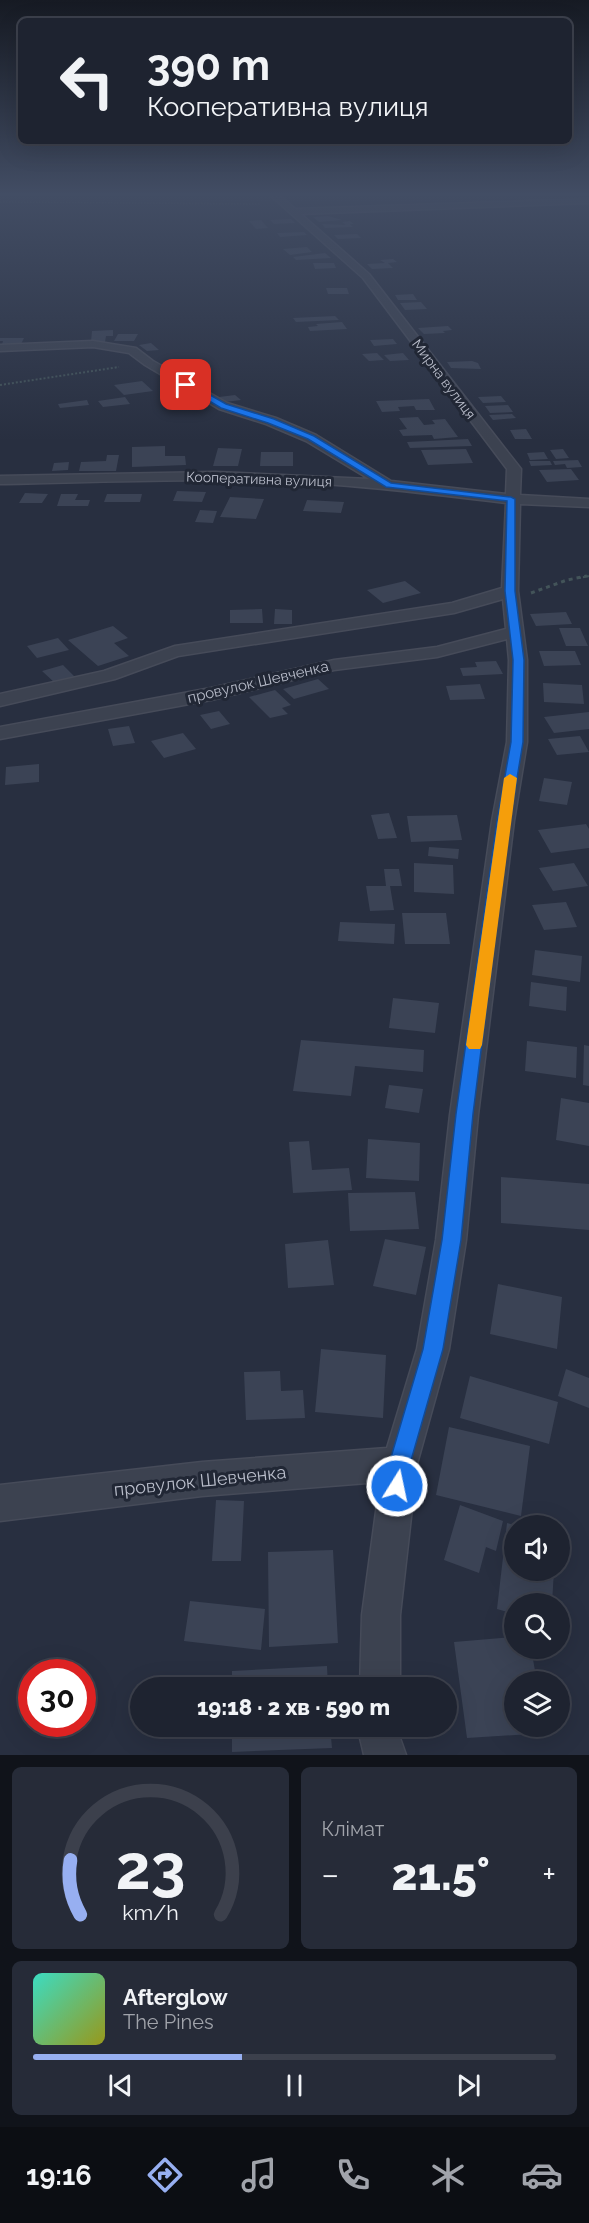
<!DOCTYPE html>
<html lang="uk">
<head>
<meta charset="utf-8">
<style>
	body { margin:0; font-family:Raleway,sans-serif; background:#262b38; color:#f1f3f6; height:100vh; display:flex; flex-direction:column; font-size:22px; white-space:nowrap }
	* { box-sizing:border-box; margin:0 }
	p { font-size:20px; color:#a1a4ab }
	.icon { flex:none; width:33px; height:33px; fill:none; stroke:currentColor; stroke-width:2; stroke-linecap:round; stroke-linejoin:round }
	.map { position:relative; height:1755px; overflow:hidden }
	.drawer { display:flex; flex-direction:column; gap:12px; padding:12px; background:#10131a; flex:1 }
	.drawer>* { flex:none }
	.banner { position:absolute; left:18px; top:18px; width:554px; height:126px; border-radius:9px; box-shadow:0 6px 24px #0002,0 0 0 2px #3c404c; background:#1e2330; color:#f1f3f6; overflow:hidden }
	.buttons { position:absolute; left:504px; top:1515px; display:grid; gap:12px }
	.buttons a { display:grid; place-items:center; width:66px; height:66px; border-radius:50%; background:#1e2330; box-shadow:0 6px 24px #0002,0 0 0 2px #3c404c; font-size:30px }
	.speed { position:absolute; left:18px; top:1659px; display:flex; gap:12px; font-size:30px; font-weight:700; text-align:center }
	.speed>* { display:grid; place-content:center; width:78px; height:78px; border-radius:50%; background:#1e2330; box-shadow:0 6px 24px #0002,0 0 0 2px #3c404c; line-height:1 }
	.speed .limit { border:9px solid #d22; background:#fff; color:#111 }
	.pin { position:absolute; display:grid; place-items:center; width:51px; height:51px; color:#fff; margin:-26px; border-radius:12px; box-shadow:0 3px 9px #0006 }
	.me { position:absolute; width:66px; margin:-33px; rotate:10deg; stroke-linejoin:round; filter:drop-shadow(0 0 4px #0008) }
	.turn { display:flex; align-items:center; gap:21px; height:126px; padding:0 30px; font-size:27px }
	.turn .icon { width:78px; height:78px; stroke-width:2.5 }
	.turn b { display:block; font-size:42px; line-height:51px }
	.big { font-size:45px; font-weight:800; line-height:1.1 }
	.drawer .widget { flex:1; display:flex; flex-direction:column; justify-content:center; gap:9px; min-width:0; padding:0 21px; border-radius:9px; background:#262b38 }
	.drawer .dial { align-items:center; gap:0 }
	.dial svg { height:156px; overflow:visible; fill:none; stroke:#3c404c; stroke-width:7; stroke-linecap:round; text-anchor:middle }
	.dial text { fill:#f1f3f6; stroke:none }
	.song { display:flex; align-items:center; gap:18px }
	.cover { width:72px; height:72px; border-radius:9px; background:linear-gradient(135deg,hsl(170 70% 55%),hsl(60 70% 35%)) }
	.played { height:6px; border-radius:3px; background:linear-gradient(90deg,#97aff1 40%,#3c404c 40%) }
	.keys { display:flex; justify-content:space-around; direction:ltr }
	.heat { display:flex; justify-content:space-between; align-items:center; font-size:33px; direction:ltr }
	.drawer .tiles { flex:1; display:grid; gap:12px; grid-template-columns:1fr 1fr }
	.widget:last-child { grid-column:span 2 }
	.trip { position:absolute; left:130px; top:1677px; width:327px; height:60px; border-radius:30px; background:#1e2330; box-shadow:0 6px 24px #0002,0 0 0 2px #3c404c; font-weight:800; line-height:60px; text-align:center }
	.tab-bar { display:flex; height:96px; justify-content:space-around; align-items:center; background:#0c0e13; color:#a1a4ab }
	.tab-bar .icon { width:42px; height:42px }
	.tab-bar .selected { color:#97aff1 }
	.tab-bar b { font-size:27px; color:#f1f3f6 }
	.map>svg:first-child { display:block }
</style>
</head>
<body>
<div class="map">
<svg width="589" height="1755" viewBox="0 0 589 1755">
	<rect width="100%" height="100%" fill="#282f40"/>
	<path fill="#3b4355" d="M328 216 342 220 319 222 313 217Z
		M291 219 295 223 274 224 270 220Z
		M261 220 268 228 256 229 249 221Z
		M350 221 354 224H350L353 227 325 228 322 224 346 225 342 222Z
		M304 232 307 235 280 237 277 233Z
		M357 234 361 238 338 239 334 235Z
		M307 247 312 252 290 255 283 249Z
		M325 253 331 258 296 260 293 257Z
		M393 259 397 262 388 263 393 268 372 269 367 264 385 263 380 260Z
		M313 263H334L336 268 315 269Z
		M326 288H347L349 294H328Z
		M413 294 417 300H398L395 295Z
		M421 302 427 309 405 310 400 303Z
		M335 316 339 320 296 322 293 318Z
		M342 322 347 329 310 331 308 327 318 326 316 324Z
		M448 326 452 330 443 331 445 333 424 334 418 328Z
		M113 330V336H106L105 342H91L92 331Z
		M118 334H138L134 341H114Z
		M0 338H24L21 344 2 345 3 341H0Z
		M393 339 397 344 374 346 370 340Z
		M151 343 159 350 147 351 139 345Z
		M377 353 384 360 369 361 362 354Z
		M403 353 409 360 390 361 384 355Z
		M472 361 478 363 481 369 451 368 447 362Z
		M142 381 153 391 124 395 114 385Z
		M235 395 241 400 225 402 219 397Z
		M501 396 506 402 483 403 478 397Z
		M125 397 130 404 103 407 98 401Z
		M429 399 435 410H416L414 406 398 407 400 411 382 412 376 401Z
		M87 400 89 405 60 408 58 404Z
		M508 405 513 412 490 413 485 406Z
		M512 414 516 418 493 420 489 415Z
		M418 417 424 425 435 424 432 420 445 419 458 437 434 439 432 435 403 436 399 430 407 429 399 418Z
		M526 429 532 439H515L510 430Z
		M468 439 472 446 410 448 407 442Z
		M165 446V456H185L186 465 132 467V447Z
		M218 448 242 449 238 466H213Z
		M466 449 473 463 428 465 421 450Z
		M563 449 569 458 556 459 550 450Z
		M261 452H293V466H260Z
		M544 452 548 459 530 460 527 453Z
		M107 455H119L116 471H79L81 462 106 461Z
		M578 460 582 467 567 468 565 464 555 465 553 461Z
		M529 461H550L552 465 531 466Z
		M69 462 68 470 52 471 54 463Z
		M571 469 579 480 547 482 539 470Z
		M177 491 206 492 202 502 173 501Z
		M25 493 48 494 42 503H19Z
		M61 494H78L75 500H90L88 506H57Z
		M107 494H142L140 502H104Z
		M230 497 264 499 256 519 220 517Z
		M307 500 344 502 341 513 303 511Z
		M200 510 217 511 213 523 195 522Z
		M405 581 421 593 383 603 367 590Z
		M262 609 263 623H230V610Z
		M275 609 292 610V624H274Z
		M566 612 572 624 536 626 530 614Z
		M113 626 128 638 114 643 129 656 98 666 68 640Z
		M559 628H580L588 646H566Z
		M58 638 69 650 37 658 27 646Z
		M539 651H575L581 665 544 666Z
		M496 661 503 674 463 676 460 668 477 667 475 662Z
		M63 665 75 677 55 683 42 671Z
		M318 679 329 689 294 699 283 689Z
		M543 683 582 685 584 704 544 702Z
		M480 684 485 699 450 700 446 686Z
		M275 690 291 705 282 708 288 714 270 718 249 697Z
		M219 711 230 724 211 729 200 715Z
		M589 712V729L554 733 544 717Z
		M129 726 135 743 113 746 108 729Z
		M183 733 196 749 164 758 151 741Z
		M580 736 589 752 557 755 548 739Z
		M39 764V782L5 785 6 767Z
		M544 778 572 782 567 805 539 801Z
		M389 813 397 838 378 839 371 815Z
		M457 815 462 840 411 842 407 816Z
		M586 824 589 829V848L551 853 538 830Z
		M429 847 459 849 458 859 428 856Z
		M414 863 453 865 454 894 414 892Z
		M574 863 588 886 553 891 539 868Z
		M384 869H399L402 886H390L394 910 370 911 366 886H386Z
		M566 902 577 927 544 930 532 905Z
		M402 913H446L450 944H405Z
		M340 922 395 924 394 944 338 941Z
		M535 950 582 956 580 982 532 975Z
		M531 982 567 987 566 1011 529 1006Z
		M393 998 439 1003 435 1033 389 1028Z
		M301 1040 424 1050 423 1072 355 1066 351 1096 293 1091Z
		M527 1041 577 1047 576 1078 525 1071Z
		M584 1045 589 1046V1086L583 1085Z
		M389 1085 423 1089 419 1113 385 1108Z
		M561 1098 589 1103V1146L556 1140Z
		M368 1139 420 1143 419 1181 366 1178Z
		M309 1141 312 1170 349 1168 352 1190 293 1193 289 1142Z
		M501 1177 589 1184V1230L501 1223Z
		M415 1192 419 1229 350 1231 348 1193Z
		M385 1239 426 1247 416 1295 373 1286Z
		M328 1240 334 1285 288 1288 285 1244Z
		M498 1284 562 1297 557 1349 490 1334Z
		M321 1349 386 1355 383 1418 315 1412Z
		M566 1369 589 1378V1408L558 1396Z
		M280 1371 281 1391 303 1390 305 1418 246 1420 244 1372Z
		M470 1376 558 1402 549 1444 460 1418Z
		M449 1427 530 1446 521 1516 436 1495Z
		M216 1500 244 1501 241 1561H212Z
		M460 1505 503 1521 496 1551 486 1547 479 1573 444 1560Z
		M507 1523 514 1525V1570H554L552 1604H514V1614L497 1609Z
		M333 1550 338 1643 269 1647 268 1552Z
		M190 1601 265 1609 261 1650 184 1641Z
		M514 1637V1648H531L537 1682H514V1726H545L546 1733 467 1738 454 1642Z
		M327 1666 328 1688H232V1671Z
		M232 1726H330L332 1748 232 1752Z"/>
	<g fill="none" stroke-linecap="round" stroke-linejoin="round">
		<g stroke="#464b59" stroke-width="3">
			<path id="street" d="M270 195H279L295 209 589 199V203L301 214 369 274 521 469 520 495 589 499V507L520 504 518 591 527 660V742L514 821 478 1115 466 1240 449 1349 417 1464 400 1615V1688H360L362 1615 380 1482 202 1496 0 1521V1485L202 1462 387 1448 417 1349 436 1240 450 1115 492 821 507 742 509 660 507 639 437 657 334 670 211 700 0 739V727L211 688 334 660 437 647 506 629 503 599 454 613 178 656 115 679 0 706V694L104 671 175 646 452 603 502 588 506 503C441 495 376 487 310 483 207 477 103 482 0 484V476L215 472 369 479 306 441 266 424 219 409 145 365 129 353 93 347 0 351V345L93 341 136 348 153 361 227 403 276 418 316 435 391 481 506 494 507 469 363 278Z
				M360 1726H400V1738L406 1755H364L360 1738Z"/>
		</g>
		<path stroke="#435459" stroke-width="1.5" stroke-dasharray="1.5 1.5" stroke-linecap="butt" d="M0 202 260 204"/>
		<path stroke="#435459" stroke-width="2" stroke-dasharray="2 2" stroke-linecap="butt" d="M0 385 119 367
			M579 578 589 576"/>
		<path stroke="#435459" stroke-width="3" stroke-dasharray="4 4" stroke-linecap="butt" d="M531 593 567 580 587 576"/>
		<use href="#street" fill="#3c4250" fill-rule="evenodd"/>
	</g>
	<linearGradient id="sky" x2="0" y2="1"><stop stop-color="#161a23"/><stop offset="0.44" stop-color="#424d64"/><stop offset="1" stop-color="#424d64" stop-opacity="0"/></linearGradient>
	<rect width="589" height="441" fill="url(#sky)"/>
	<path fill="#1a73e8" stroke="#114b97" stroke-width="1.5" d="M184 383H189L226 404 274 419 314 436 391 483 511 497 515 499V591L524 660 523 742 510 821 473 1114 461 1240 443 1349 410 1464 405 1493 397 1496 389 1493 386 1486 389 1464 423 1349 442 1240 456 1114 497 821 511 742 513 660 505 591 507 501 386 487 308 439 268 423 221 408 184 386Z"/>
	<path fill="#f59e0b" d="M510 774 517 778 482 1045 480 1049H469L466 1045 504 778Z"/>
	<g text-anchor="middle" stroke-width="6" stroke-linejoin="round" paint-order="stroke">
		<g font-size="14" fill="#b9bdca" stroke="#212735">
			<text transform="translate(444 379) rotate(53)" y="5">Мирна вулиця</text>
			<text transform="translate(259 479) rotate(2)" y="5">Кооперативна вулиця</text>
		</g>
		<g font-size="15" fill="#b9bdca" stroke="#212735">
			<text transform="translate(258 682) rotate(-13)" y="5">провулок Шевченка</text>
		</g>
		<g font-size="18" fill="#b9bdca" stroke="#212735">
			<text transform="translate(200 1481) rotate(-6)" y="6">провулок Шевченка</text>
		</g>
	</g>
</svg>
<div class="buttons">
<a><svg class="icon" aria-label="sound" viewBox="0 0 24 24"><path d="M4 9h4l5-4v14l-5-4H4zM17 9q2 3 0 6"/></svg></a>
<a><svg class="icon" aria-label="search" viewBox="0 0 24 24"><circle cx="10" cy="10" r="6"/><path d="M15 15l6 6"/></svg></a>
<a><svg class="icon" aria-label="layers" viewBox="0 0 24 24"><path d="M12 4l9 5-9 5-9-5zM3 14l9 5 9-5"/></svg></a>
</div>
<div class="speed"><div class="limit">30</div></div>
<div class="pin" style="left:186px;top:385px;background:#d93025"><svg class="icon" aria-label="arrive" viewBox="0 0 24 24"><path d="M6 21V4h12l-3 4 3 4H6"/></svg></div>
<svg class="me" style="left:397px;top:1486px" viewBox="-20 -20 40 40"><circle r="17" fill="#1a73e8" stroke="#fff" stroke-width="3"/><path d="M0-11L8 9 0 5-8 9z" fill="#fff"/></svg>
<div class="trip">19:18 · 2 хв · 590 m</div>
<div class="banner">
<div class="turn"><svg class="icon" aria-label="left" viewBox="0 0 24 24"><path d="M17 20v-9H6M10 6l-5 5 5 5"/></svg><div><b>390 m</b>Кооперативна вулиця</div></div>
</div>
</div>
<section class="drawer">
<div class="tiles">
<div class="widget dial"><svg viewBox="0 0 100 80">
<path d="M14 69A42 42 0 1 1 86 69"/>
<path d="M14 69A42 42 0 0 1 9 41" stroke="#97aff1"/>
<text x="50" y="56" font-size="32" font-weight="700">23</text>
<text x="50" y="72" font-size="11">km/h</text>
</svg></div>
<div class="widget"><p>Клімат</p>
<div class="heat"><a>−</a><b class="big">21.5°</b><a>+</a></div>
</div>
<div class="widget">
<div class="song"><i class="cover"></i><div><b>Afterglow</b><p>The Pines</p></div></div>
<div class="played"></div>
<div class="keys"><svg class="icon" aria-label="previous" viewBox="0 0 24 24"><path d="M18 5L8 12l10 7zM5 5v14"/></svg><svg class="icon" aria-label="pause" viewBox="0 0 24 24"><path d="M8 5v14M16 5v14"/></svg><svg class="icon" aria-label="next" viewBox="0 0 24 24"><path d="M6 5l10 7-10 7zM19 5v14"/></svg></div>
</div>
</div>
</section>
<nav class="tab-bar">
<b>19:16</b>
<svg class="icon selected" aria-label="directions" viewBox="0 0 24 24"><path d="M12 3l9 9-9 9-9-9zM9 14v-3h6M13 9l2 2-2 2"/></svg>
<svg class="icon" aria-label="music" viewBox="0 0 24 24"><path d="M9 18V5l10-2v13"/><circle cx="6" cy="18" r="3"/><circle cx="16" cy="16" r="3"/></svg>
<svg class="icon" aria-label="phone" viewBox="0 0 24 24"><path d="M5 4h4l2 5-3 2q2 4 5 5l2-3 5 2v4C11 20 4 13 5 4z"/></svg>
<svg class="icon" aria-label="climate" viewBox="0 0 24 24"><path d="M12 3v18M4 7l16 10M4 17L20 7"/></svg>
<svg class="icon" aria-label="car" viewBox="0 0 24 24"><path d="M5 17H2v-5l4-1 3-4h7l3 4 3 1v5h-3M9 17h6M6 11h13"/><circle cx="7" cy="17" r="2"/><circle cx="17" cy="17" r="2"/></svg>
</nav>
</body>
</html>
